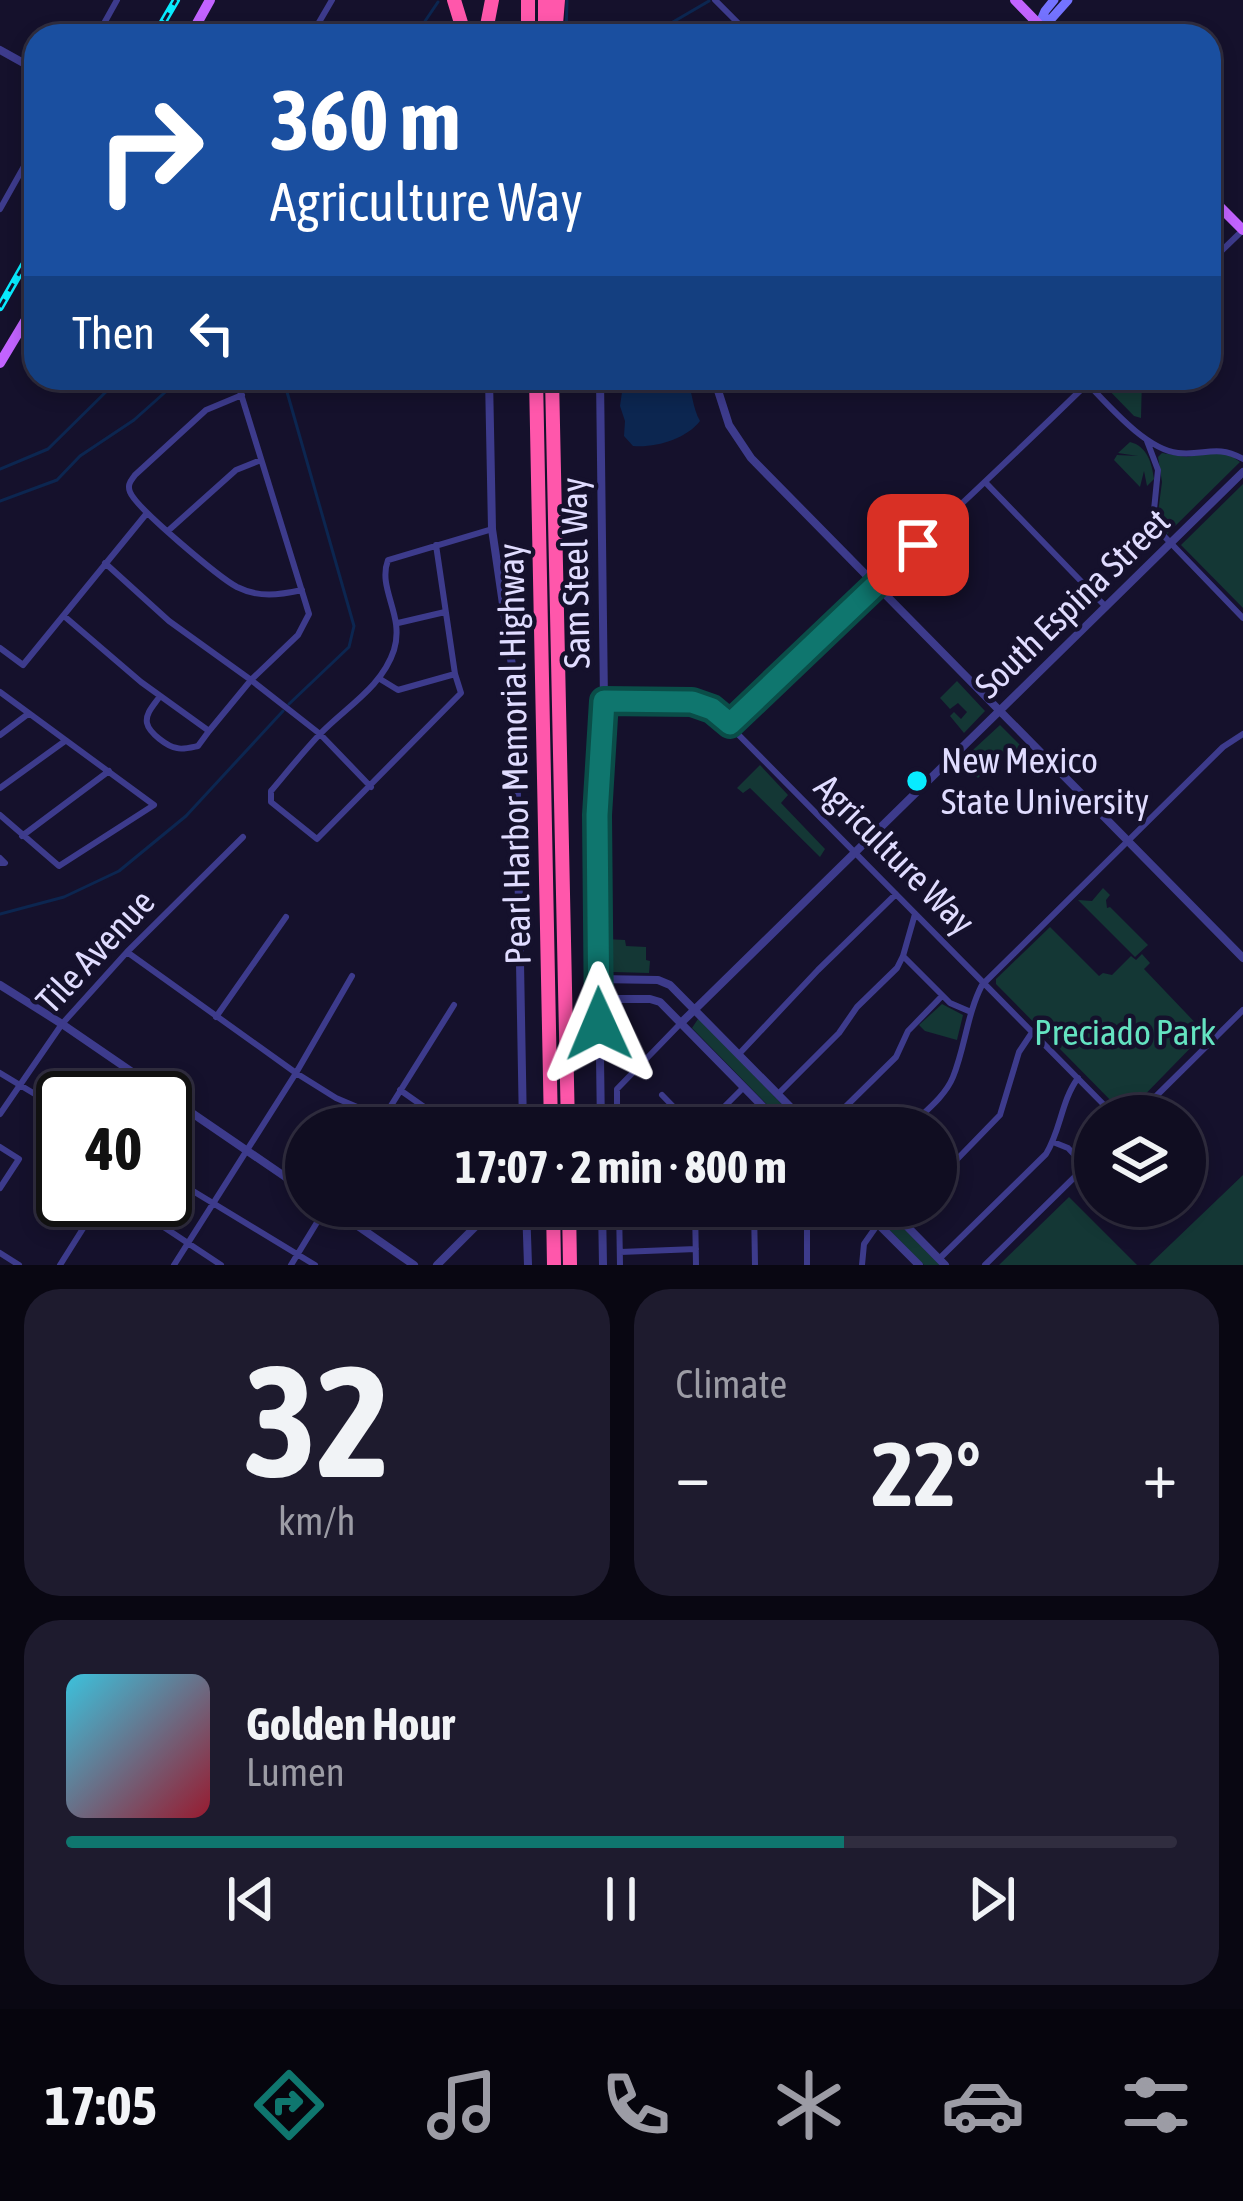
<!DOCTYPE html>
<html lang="en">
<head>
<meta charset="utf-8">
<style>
	body { margin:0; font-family:"Asap Condensed",sans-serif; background:#1e1b2e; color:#f1f3f6; height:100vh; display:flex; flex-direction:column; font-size:45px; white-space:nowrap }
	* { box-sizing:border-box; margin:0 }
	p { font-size:39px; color:#9c9ca5 }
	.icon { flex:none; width:66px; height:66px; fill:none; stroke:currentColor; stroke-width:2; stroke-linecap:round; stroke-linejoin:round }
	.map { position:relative; height:1265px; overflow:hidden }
	.drawer { display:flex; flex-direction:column; gap:24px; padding:24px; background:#090712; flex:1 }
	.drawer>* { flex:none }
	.top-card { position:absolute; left:24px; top:24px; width:1197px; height:366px; border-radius:36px; box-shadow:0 6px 18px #0003,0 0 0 3px #302d3f; background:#1a4fa0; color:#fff; overflow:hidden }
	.fabs { position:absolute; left:1074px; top:1095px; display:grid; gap:24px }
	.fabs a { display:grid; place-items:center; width:132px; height:132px; border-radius:50%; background:#100d21; box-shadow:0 6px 18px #0003,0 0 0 3px #302d3f; font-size:60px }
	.speed { position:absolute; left:36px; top:1071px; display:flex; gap:24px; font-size:60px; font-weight:700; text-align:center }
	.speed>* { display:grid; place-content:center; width:156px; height:156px; border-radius:50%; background:#100d21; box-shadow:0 6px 18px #0003,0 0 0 3px #302d3f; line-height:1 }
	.speed .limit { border:6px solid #111; border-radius:18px; background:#fff; color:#111 }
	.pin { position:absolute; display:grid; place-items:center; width:102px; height:102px; color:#fff; margin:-51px; border-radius:24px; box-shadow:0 6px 18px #0006 }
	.me { position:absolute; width:132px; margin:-66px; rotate:359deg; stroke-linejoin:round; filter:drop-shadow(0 0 9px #0008) }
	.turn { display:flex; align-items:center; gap:42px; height:252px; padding:0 48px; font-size:54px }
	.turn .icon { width:156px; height:156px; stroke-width:2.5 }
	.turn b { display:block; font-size:84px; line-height:102px }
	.then { display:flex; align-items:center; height:114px; padding:0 48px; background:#0003; gap:24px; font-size:45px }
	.big { font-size:90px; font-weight:700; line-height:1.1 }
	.drawer .card { flex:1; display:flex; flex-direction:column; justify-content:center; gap:18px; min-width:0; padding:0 42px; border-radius:36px; background:#1e1b2e }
	.drawer .dial { align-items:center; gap:0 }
	.dial b { font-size:156px; line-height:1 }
	.song { display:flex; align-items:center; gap:36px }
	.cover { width:144px; height:144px; border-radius:18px; background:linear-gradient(135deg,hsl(190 70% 55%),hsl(350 70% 35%)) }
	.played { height:12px; border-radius:6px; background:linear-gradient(90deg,#0f766e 70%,#302d3f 70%) }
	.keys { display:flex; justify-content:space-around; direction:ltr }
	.heat { display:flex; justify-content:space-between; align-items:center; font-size:66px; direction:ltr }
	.drawer .tiles { flex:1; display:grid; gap:24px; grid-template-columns:1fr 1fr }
	.card:last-child { grid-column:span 2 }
	.trip { position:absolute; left:285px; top:1107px; width:672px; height:120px; border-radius:60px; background:#100d21; box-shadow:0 6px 18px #0003,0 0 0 3px #302d3f; font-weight:700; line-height:120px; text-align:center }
	.dock { display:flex; height:192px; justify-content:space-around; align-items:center; background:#06050d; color:#9c9ca5 }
	.dock .icon { width:84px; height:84px }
	.dock .on { color:#0f766e }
	.dock b { font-size:54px; color:#f1f3f6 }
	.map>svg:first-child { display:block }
</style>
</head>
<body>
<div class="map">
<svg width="1243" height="1265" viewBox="0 0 1243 1265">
	<rect width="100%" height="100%" fill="#15112c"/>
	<path fill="#143735" d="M1104 378H1142L1141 418 1134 416 1100 381Z
		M1130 442C1147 446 1152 463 1154 479L1147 486 1144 471 1140 487 1114 460 1117 455 1138 456 1118 453Z
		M1209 452 1230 455 1240 462 1167 534 1158 513 1162 482 1158 457 1162 453 1187 457Z
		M1243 484V608L1181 545Z
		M957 681 985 711 964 733 950 716 954 712 961 719 967 712 958 703 950 709 940 698Z
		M1000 725 1042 767 1043 776 1031 775 1008 753 999 754 1000 757 978 778 972 772 986 759 973 769H969L961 761Z
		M760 765 788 795 781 803 825 849 820 857 750 788 743 793 737 788Z
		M1103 888 1110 895 1106 900 1107 908 1110 907 1148 945 1135 957 1078 900 1092 901Z
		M1050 927 1099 976 1103 973 1112 975 1131 956 1136 960 1142 954 1150 963 1144 969 1205 1033 1126 1114 1123 1113 996 984V979Z
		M606 939 625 940 626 946 646 947V960L650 961 649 973 613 972 609 970Z
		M942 1004 963 1015 957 1040 925 1031 919 1025Z
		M698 1019 700 1020 805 1128H790L692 1028Z
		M1243 1175V1265H1149Z
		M1069 1197 1137 1265H999Z
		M866 1206H882L940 1265H924Z"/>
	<path fill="#0c2650" d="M624 378H686C693 392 692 407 700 421 686 439 656 448 633 446L624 436 625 421 620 406Z"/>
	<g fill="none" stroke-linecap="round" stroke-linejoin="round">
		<path stroke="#0c2650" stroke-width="3" d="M415 36 438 2
			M566 36 567 0
			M649 36 709 1
			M283 378 354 626 349 647 289 704
			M0 469 48 449 120 378
			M0 501 57 480 80 456 134 420 181 378
			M0 914 64 897 119 871 186 816 283 711"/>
		<path stroke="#3d3b8c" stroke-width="6" d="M715 0 751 36
			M97 36 117 0
			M311 36 332 0
			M0 209 36 145
			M1209 263 1243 230
			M1082 378C1106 402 1144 449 1178 453 1205 456 1216 444 1243 459
			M242 395 206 410 135 475C131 481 127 484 130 492 136 508 220 578 237 587 259 598 279 595 302 590
			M1147 441 1158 470 1154 510 1163 535 1243 618
			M985 482 1106 607
			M169 530 236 470 261 460
			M436 545 455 674 461 693 317 839 271 802V791C287 772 303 752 320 734 346 707 382 687 394 650 405 615 377 589 388 560L492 529
			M105 563 169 621 251 680 320 734 371 787
			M64 616 141 682 209 731 251 680 298 635 309 614 236 378
			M398 623 445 612
			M0 648 23 665 147 513
			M380 679 398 690 455 674
			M0 692 154 805 59 866 0 815
			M160 696C155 704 145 713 147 723 149 733 168 747 177 748 182 750 193 747 198 746L209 731
			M604 702H691L716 712 1115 1116
			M730 723C850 606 974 495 1093 378
			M0 735 28 714
			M0 788 65 741
			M22 836 109 771
			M0 858 5 863H0
			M127 952 296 1073 336 1098 383 1118 400 1128
			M903 956 950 1003 971 1012
			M216 1017 286 917
			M739 1054 818 970 896 894
			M0 1073 63 1111
			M400 1090 437 1116
			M779 1093 839 1033 857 1007 897 968 903 956 915 914
			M662 1095 694 1128
			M0 1114 62 1024 127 952 243 837
			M1136 1116 1243 1010
			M377 1128 454 1005
			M617 1128V1089L681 1023
			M703 1128 744 1087
			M824 1128 896 1057 908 1031 942 996
			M908 1128C923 1113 945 1097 953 1077 965 1048 967 1014 982 985L1223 747 1243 734
			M1053 1142 1068 1148 1085 1166
			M0 1147 19 1159 0 1188
			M165 1174 315 1265
			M936 1181 1000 1115 1019 1052 1033 1031
			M123 1200 221 1265
			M619 1206 620 1265
			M695 1206 696 1265
			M754 1206 755 1265
			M807 1206V1265
			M899 1218 911 1206
			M620 1252 696 1249
			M0 1253 19 1265
			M939 1259 1046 1154C1061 1130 1061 1101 1078 1078
			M60 1265 101 1200
			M174 1265 296 1073 352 976
			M291 1265 327 1206
			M862 1265 864 1244 878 1224
			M985 1265 1095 1157"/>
		<path stroke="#3d3b8c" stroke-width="8" d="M1027 36 1039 25
			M0 50 36 70
			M489 378 492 529 515 686 523 1128
			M600 378 604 702 597 844 601 1128
			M714 378 729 425 751 458 1243 958
			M598 979 658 980 670 985 811 1128
			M0 985 62 1024 306 1191
			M599 999H650L660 1002 784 1128
			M681 1023 1243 472
			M329 1206 414 1265
			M526 1206 528 1265
			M602 1206 603 1265
			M860 1206 919 1265
			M887 1206 945 1265
			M437 1265 496 1206"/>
		<path stroke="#7473ff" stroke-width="9" d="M1039 25 1052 18 1068 0
			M1039 25 1045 11 1054 0"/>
		<path stroke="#c263ff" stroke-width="10" d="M1015 0 1050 36
			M190 36 210 0
			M1209 196 1243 230
			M0 363 36 303"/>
		<path stroke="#ff57ab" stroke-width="14" d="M454 0 465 36
			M528 0V36
			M545 0V36
			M485 36 492 0
			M555 36 558 0
			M536 378 551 1128
			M552 378 568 1128
			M553 1206 554 1265
			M569 1206 570 1265"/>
		<g stroke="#08ebff" stroke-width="8">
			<path id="rail" d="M155 36 176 0
				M0 307 36 244"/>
		</g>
		<use href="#rail" stroke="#15112c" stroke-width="3" stroke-dasharray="9" stroke-linecap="butt"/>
	</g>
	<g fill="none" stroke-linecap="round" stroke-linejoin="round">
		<g stroke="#0a4d48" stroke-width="30">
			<path id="route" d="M599 1024 597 815 604 701 692 702 712 709 730 724 918 545"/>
		</g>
		<use href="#route" stroke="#0f766e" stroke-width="21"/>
	</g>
	<circle fill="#08ebff" stroke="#15112c" stroke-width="4.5" cx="917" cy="781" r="12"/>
	<g text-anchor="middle" stroke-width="9" stroke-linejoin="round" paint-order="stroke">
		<g font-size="36" fill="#e0dcff" stroke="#15112c">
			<text transform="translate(575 573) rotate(-91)" y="13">Sam Steel Way</text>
			<text transform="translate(1072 603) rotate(-44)" y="13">South Espina Street</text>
			<text transform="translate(514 754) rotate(-91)" y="13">Pearl Harbor Memorial Highway</text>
			<text transform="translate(895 854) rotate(45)" y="13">Agriculture Way</text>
			<text transform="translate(95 951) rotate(-47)" y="13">Tile Avenue</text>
		</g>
		<g font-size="36" fill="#e0dcff" stroke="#15112c" text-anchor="start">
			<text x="941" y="773">New Mexico<tspan x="941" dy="41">State University</tspan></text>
		</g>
		<g font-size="36" fill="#64e3c1" stroke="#15112c">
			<text x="1125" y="1045">Preciado Park</text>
		</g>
	</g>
</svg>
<div class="fabs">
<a><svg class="icon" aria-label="layers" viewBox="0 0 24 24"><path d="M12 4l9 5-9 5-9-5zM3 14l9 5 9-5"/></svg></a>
</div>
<div class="speed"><div class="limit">40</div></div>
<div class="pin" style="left:918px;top:545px;background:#d93025"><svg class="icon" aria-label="arrive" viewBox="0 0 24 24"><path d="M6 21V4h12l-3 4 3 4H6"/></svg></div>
<svg class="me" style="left:599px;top:1024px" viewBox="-20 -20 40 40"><path d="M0-17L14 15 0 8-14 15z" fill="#0f766e" stroke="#fff" stroke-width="4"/></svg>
<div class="trip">17:07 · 2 min · 800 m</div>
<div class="top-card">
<div class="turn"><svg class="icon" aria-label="right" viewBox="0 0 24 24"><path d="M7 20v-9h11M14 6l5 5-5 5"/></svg><div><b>360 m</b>Agriculture Way</div></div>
<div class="then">Then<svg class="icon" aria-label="left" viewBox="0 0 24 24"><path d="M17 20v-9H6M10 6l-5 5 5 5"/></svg></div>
</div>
</div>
<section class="drawer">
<div class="tiles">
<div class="card dial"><b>32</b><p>km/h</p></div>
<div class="card"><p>Climate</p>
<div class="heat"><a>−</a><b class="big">22°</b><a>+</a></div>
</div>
<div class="card">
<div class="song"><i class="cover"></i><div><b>Golden Hour</b><p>Lumen</p></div></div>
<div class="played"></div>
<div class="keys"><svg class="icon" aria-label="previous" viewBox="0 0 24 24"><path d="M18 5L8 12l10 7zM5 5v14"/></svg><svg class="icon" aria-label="pause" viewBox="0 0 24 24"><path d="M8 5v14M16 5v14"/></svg><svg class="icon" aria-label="next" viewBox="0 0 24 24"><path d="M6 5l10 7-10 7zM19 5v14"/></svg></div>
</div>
</div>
</section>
<nav class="dock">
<b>17:05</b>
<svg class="icon on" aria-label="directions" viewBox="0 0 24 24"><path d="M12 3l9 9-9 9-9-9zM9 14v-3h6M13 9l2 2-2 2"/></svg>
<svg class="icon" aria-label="music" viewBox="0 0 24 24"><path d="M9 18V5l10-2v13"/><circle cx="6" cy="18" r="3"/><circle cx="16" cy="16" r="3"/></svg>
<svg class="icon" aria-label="phone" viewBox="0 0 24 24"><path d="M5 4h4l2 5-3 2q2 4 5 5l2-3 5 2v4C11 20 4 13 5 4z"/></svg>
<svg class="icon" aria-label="climate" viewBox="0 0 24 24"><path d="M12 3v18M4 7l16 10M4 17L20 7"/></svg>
<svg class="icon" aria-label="car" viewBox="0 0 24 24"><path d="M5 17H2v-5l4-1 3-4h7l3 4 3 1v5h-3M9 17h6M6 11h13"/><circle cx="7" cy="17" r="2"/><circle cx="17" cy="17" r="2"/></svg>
<svg class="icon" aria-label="filters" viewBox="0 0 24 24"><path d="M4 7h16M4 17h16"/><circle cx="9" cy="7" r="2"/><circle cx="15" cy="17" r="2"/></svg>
</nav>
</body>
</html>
